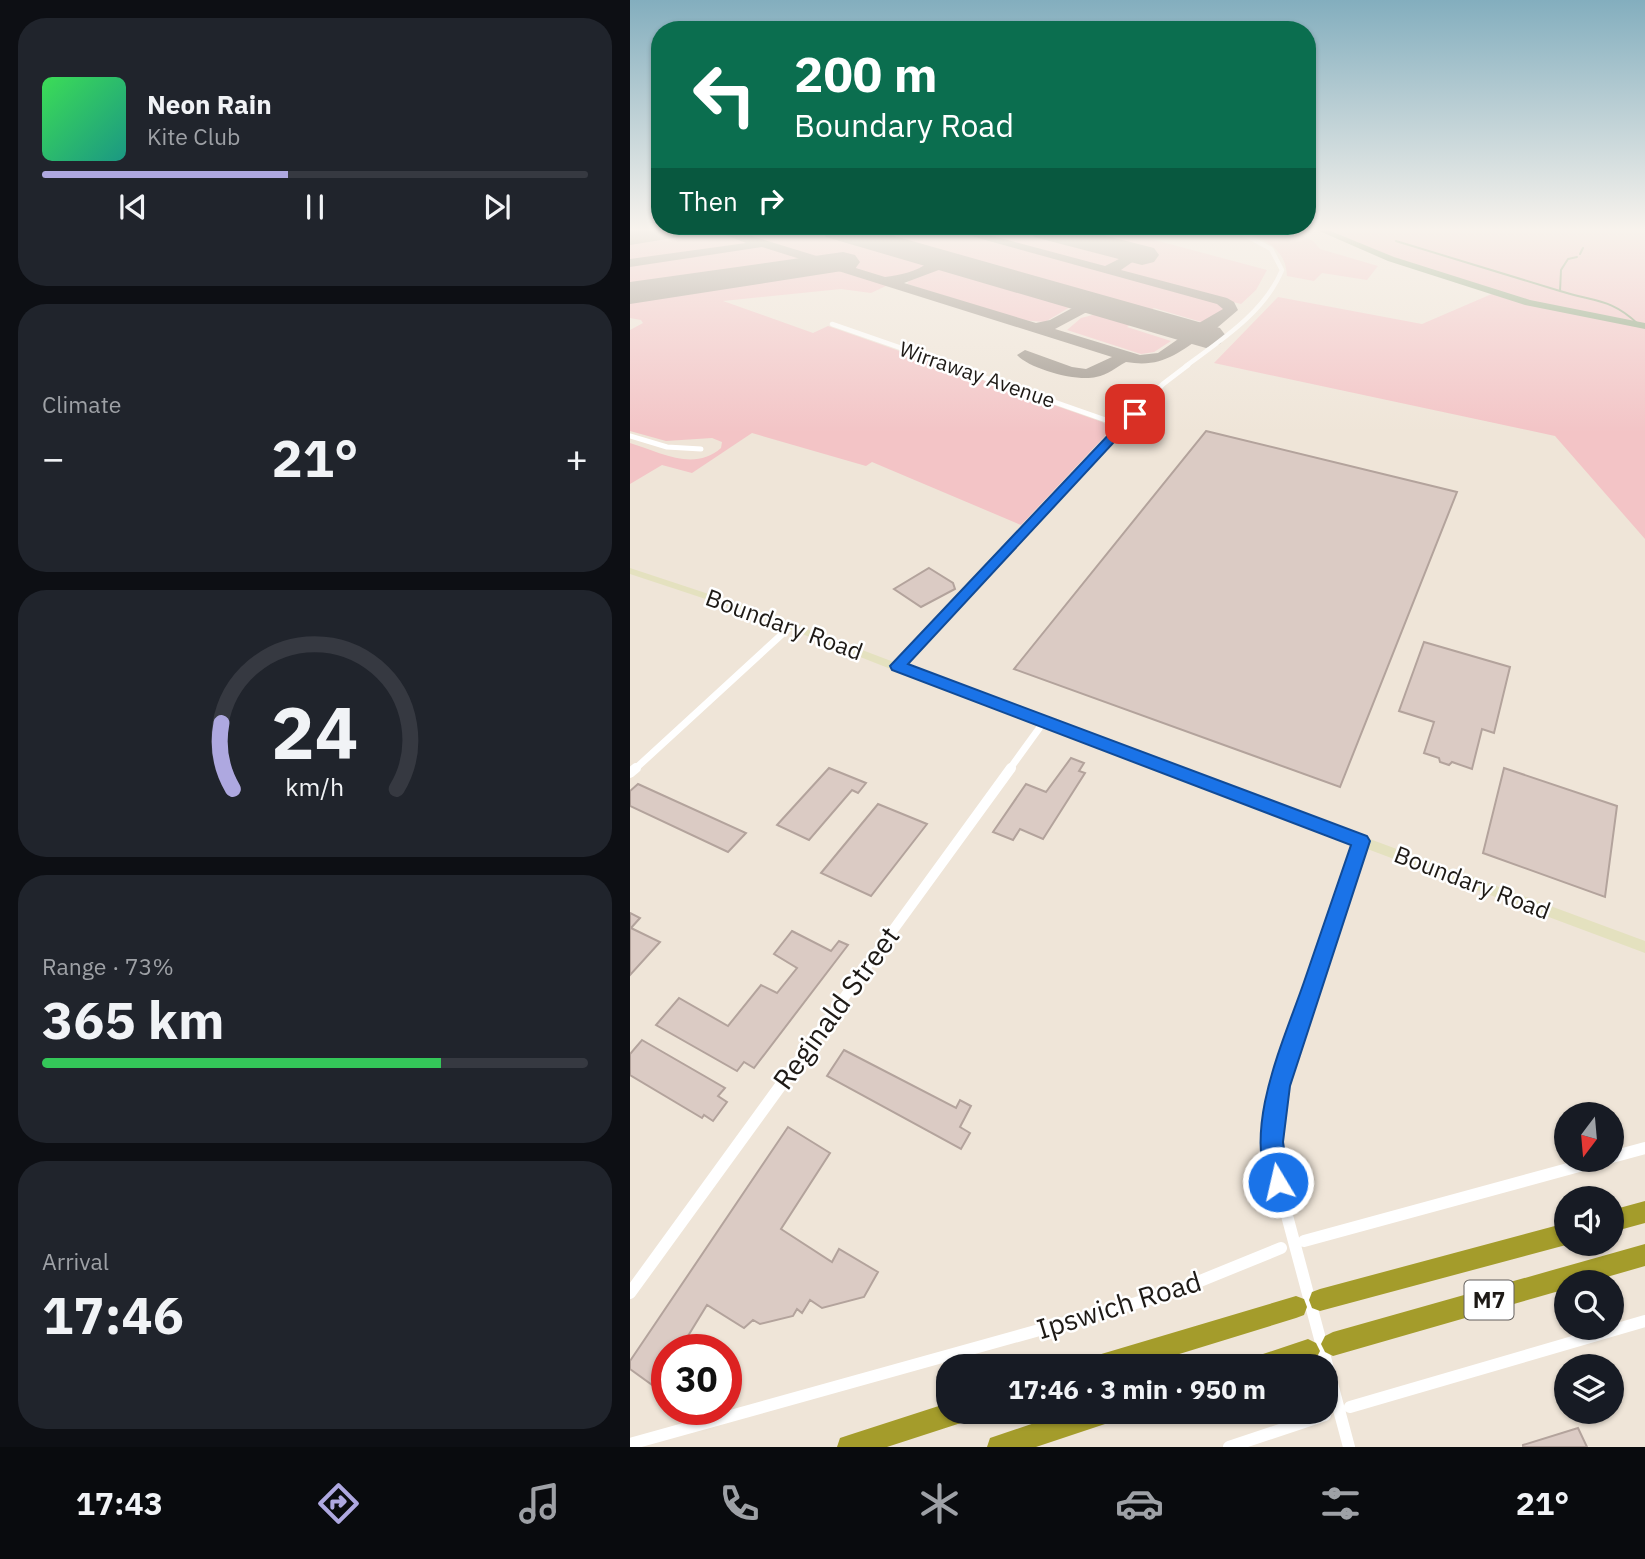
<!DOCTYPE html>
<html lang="en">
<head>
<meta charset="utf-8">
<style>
	body { margin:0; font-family:"IBM Plex Sans",sans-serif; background:#20242c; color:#f1f3f6; height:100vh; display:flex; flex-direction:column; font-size:26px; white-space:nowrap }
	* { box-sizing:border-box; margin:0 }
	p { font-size:23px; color:#9ea1a6 }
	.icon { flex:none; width:38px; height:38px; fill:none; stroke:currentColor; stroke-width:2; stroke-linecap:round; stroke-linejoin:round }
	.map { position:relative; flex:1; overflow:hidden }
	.panel { display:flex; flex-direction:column; gap:18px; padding:18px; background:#0d0f14; width:630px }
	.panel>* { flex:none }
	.top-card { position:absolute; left:21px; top:21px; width:665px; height:214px; border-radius:28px; box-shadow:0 2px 5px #0004; background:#0b6e4f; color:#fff; overflow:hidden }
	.needle { width:46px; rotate:196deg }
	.buttons { position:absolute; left:924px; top:1102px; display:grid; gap:14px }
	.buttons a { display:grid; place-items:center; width:70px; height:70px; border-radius:50%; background:#171b24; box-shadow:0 2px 5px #0004; font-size:35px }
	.speed { position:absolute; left:21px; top:1334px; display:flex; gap:14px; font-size:35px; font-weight:700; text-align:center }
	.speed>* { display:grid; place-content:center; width:91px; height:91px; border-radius:50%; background:#171b24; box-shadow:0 2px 5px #0004; line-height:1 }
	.speed .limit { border:10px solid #d22; background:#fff; color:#111 }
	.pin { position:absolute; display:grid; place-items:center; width:60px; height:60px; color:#fff; margin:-30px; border-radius:14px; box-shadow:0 4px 10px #0006 }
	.me { position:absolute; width:77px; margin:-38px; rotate:351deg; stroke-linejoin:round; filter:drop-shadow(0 0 5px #0008) }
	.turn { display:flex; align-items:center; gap:24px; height:147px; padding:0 28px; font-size:32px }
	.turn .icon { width:91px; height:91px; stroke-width:2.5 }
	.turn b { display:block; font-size:49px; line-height:60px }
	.then { display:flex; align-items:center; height:66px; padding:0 28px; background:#0003; gap:14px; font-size:26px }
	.big { font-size:52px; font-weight:800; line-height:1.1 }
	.panel .card { flex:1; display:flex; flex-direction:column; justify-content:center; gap:10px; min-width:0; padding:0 24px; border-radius:28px; background:#20242c }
	.panel .dial { align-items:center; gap:0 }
	.dial svg { height:182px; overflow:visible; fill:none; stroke:#363941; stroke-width:7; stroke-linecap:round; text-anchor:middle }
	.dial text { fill:#f1f3f6; stroke:none }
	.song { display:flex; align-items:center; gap:21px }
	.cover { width:84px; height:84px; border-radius:10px; background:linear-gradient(135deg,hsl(130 70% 55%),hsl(170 70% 35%)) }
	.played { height:7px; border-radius:4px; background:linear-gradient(90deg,#aea8e0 45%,#363941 45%) }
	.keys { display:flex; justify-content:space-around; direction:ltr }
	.heat { display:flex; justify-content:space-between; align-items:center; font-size:38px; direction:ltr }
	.charge { height:10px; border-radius:5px; background:linear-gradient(90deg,#34c759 73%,#363941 0) }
	.trip { position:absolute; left:306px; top:1354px; width:402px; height:70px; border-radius:28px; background:#171b24; box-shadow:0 2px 5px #0004; font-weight:800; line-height:70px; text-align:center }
	.tabs { display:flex; height:112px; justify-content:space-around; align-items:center; background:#090b0e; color:#9ea1a6 }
	.tabs .icon { width:49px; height:49px }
	.tabs .selected { color:#aea8e0 }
	.tabs b { font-size:32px; color:#f1f3f6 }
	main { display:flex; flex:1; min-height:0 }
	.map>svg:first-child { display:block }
</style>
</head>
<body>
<main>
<section class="panel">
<div class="card">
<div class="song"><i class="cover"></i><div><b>Neon Rain</b><p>Kite Club</p></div></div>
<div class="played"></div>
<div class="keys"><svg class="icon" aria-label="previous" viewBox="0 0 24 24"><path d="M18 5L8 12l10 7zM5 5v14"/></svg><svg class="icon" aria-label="pause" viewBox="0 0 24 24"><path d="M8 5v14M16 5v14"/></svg><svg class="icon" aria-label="next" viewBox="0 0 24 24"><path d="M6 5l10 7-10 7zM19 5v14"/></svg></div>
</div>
<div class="card"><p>Climate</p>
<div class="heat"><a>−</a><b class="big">21°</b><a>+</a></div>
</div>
<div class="card dial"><svg viewBox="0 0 100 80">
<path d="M14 69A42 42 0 1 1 86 69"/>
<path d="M14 69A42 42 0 0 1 9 40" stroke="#aea8e0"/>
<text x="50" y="56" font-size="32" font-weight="700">24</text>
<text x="50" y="72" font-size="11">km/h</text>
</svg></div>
<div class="card"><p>Range · 73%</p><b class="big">365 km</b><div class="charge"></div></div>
<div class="card"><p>Arrival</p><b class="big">17:46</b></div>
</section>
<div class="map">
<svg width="1015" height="1447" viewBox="0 0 1015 1447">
	<rect width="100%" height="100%" fill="#efe5d8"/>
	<path fill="#f3c4c6" d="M0 230H20L21 236 82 230 178 261 142 268 145 277 205 269 258 285 241 293 211 289 93 301 183 333 198 326 472 422 477 425 476 435 391 525 242 462 236 466 122 433 62 473 32 465 0 484V443C30 452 64 472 91 448L92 442 82 438 36 441 0 431V330L13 323 11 320 0 318Z
		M97 230H186L299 264C268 286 250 278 216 267L212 258 195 260Z
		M227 230H319L589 303 597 310 578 324 524 308 517 313Z
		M332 230H403L497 258 481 268H473Z
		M427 230H487L637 270 626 290 611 304 491 273 488 269 518 251Z
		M660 230 683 241 690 249 748 266 737 280 692 273 684 281 657 276C656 251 638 241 616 231Z
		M691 230H1015V539L925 436 584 363 648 297 792 324 864 293 761 259Z
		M311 266 438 303 440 307 415 322 391 320 277 284 281 278Z
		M470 313 503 322 497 327 541 341 524 352 511 354 437 330 451 318Z"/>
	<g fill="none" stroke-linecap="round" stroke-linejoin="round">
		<path stroke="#8ca480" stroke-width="2" d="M766 241C821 258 876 274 930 291 964 302 981 298 1008 324
			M950 254 953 248
			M930 291 931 270 938 259 947 257"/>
		<path fill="#8ca480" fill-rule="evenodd" d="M687 230H698L764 257 900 300 1015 323V329L895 305 758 261Z"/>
		<path fill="#a0988e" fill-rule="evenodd" d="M83 230H102L255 277C269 275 288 272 298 262L262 251V245L267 244 308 256 311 261 366 272 368 275 361 279 314 268 274 283 406 323 420 320 446 306 403 291V285L408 284 454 298 460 303 485 305 562 327 593 309 587 304 319 230H340L475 266 495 256 476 247 483 243 506 250 511 256 491 270 597 298 604 302 608 310 581 333 575 335C546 354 532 368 496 362 486 367 478 375 466 377 447 382 400 369 387 355L395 350 442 367 456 369 482 357 132 247 0 267V259L116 243ZM471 312 482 314 554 335 528 353 510 355 425 329 455 313Z"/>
		<path fill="#a0988e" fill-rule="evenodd" d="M0 230H54L49 237 0 245Z
			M191 230H243L590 328 596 336 590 344 576 348 562 344 196 237Z
			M399 230H453L524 248 529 255 524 262 512 265 404 237Z
			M213 252 225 255 230 262 225 269 0 304V282Z"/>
	</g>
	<path fill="#dbcbc4" stroke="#b3a39c" stroke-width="2" d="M576 431 827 492 710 787 384 669Z
		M299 568 323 583 325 589 291 607 264 589Z
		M794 642 880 667 864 733 852 729 842 769 822 762 819 765 810 762 809 758 794 753 804 722 769 711Z
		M441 758 454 763 449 771 455 773 413 839 390 829 383 840 363 832 396 784 416 792Z
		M199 768 236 783 228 793 222 790 179 840 147 825Z
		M874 768 987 806 975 897 853 853Z
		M8 784 116 833 98 852 0 806V791Z
		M248 804 297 824 241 896 191 873Z
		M0 913 10 918 1 928 30 942 0 975Z
		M162 931 201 951 209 941 218 945 124 1068 114 1062 107 1071 26 1025 49 998 98 1026 131 985 147 993 167 968 144 954Z
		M12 1040 95 1088 88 1096 97 1102 83 1121 74 1115 72 1118 0 1075V1054Z
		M214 1050 326 1108 330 1100 341 1106 330 1127 340 1133 331 1149 197 1076Z
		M158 1127 200 1153 151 1229 202 1262 209 1249 248 1272 234 1297 192 1308 180 1300 172 1313 167 1309 163 1316 130 1324 123 1320 114 1328 77 1305 50 1349H37V1369L25 1387 0 1369V1361Z
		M948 1428 957 1447H893V1445Z"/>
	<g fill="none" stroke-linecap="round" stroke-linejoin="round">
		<path stroke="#fff" stroke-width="4.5" d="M202 324 323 366
			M556 366C591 340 635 312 652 270L641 249 606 230"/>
		<path stroke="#fff" stroke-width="5" d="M318 365 493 426
			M0 436 37 447 71 449
			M385 542 533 384 558 365"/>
		<path stroke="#fff" stroke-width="7" d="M268 666 386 540
			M4 770 161 626
			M379 770 413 723"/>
		<path stroke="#fff" stroke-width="10" d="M0 773 6 768
			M165 1065 381 768
			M656 1065 731 841"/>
		<path stroke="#fff" stroke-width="12" d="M657 1063C642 1105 641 1138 648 1182L719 1447
			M982 1157 1015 1148
			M674 1241 971 1160
			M0 1293 167 1063
			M720 1407 1015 1321
			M0 1444 506 1303 548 1290 651 1248
			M599 1447 695 1415"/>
		<path fill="#e4e1bf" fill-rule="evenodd" d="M0 568 127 610 327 686 1015 941V953L319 692 121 614 0 574Z"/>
		<path fill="#a49c2b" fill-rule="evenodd" d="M1015 1201V1223L982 1232V1210Z
			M936 1223V1245L690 1311 682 1308 679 1300 682 1292 690 1289Z
			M1015 1244V1266L956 1283H936V1289L703 1356 695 1352 691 1344 695 1336 703 1332Z
			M666 1296 674 1299 677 1307 674 1315 666 1318 507 1367H456L460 1359 468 1355Z
			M678 1339 686 1343 690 1351 686 1359 665 1367H614L618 1359Z
			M318 1403V1412H340L337 1421 257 1447H207L210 1438 219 1435Z
			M437 1412H487L484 1421 406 1447H357L360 1438Z"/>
	</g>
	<linearGradient id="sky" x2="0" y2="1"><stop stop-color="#83aebe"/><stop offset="0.53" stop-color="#f8f3ed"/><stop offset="1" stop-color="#f8f3ed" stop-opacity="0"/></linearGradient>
	<rect width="1015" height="433" fill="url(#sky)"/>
	<path fill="#1a73e8" stroke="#114b97" stroke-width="2" d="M501 411 510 414 278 664 737 836 740 841 660 1086 653 1142 659 1182 656 1190 648 1193 639 1190C613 1126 653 1043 674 982 689 937 705 891 721 845L262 670 260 666Z"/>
	<g text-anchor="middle" stroke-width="5" stroke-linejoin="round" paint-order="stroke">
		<g font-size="21" fill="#1e1a16" stroke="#fff">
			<text transform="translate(347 375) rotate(19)" y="7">Wirraway Avenue</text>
		</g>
		<rect fill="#fff" stroke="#625f5c" stroke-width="2" x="834.5" y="1280.5" width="49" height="39" rx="5"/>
		<g font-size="23" font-weight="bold" fill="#1e1a16">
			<text x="859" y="1308">M7</text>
		</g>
		<g font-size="24" fill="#1e1a16" stroke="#fff">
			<text transform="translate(154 625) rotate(20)" y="8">Boundary Road</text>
			<text transform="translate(842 883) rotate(21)" y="8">Boundary Road</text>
		</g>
		<g font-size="28" fill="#1e1a16" stroke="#fff">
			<text transform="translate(206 1008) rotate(-54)" y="10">Reginald Street</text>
			<text transform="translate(489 1305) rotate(-17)" y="10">Ipswich Road</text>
		</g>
	</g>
</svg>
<div class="buttons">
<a><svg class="needle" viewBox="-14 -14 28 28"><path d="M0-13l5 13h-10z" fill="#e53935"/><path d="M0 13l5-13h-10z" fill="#9ea1a6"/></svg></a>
<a><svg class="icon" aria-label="sound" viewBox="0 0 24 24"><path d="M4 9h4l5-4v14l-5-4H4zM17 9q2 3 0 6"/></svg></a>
<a><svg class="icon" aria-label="search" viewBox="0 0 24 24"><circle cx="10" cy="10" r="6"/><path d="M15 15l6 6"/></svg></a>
<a><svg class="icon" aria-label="layers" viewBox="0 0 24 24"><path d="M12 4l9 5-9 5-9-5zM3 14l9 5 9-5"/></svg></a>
</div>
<div class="speed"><div class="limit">30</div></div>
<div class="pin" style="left:505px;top:414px;background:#d93025"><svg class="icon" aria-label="arrive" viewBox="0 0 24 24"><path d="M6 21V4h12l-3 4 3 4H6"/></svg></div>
<svg class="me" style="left:648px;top:1182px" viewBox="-20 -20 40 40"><circle r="17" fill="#1a73e8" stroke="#fff" stroke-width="3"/><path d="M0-11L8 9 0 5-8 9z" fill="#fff"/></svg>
<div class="trip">17:46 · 3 min · 950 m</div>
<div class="top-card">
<div class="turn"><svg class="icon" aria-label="left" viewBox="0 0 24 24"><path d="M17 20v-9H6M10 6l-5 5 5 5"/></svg><div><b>200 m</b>Boundary Road</div></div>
<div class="then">Then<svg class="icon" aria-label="right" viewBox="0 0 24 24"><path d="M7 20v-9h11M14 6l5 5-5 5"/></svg></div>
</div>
</div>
</main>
<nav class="tabs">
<b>17:43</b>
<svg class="icon selected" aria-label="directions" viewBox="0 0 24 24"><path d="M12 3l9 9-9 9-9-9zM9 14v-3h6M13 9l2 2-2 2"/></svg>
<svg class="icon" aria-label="music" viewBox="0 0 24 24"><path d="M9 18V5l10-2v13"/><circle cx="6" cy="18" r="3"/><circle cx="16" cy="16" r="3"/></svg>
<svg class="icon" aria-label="phone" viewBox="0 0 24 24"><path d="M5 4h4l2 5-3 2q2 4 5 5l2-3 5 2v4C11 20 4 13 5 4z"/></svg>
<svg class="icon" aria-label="climate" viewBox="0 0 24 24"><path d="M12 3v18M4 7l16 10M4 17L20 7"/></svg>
<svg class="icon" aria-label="car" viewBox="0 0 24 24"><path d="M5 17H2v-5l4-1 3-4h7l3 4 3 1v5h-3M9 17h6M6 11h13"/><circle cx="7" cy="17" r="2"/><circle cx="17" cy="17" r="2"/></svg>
<svg class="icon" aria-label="filters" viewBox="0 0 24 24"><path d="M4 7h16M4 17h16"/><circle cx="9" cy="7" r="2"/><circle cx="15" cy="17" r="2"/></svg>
<b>21°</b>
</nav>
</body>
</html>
